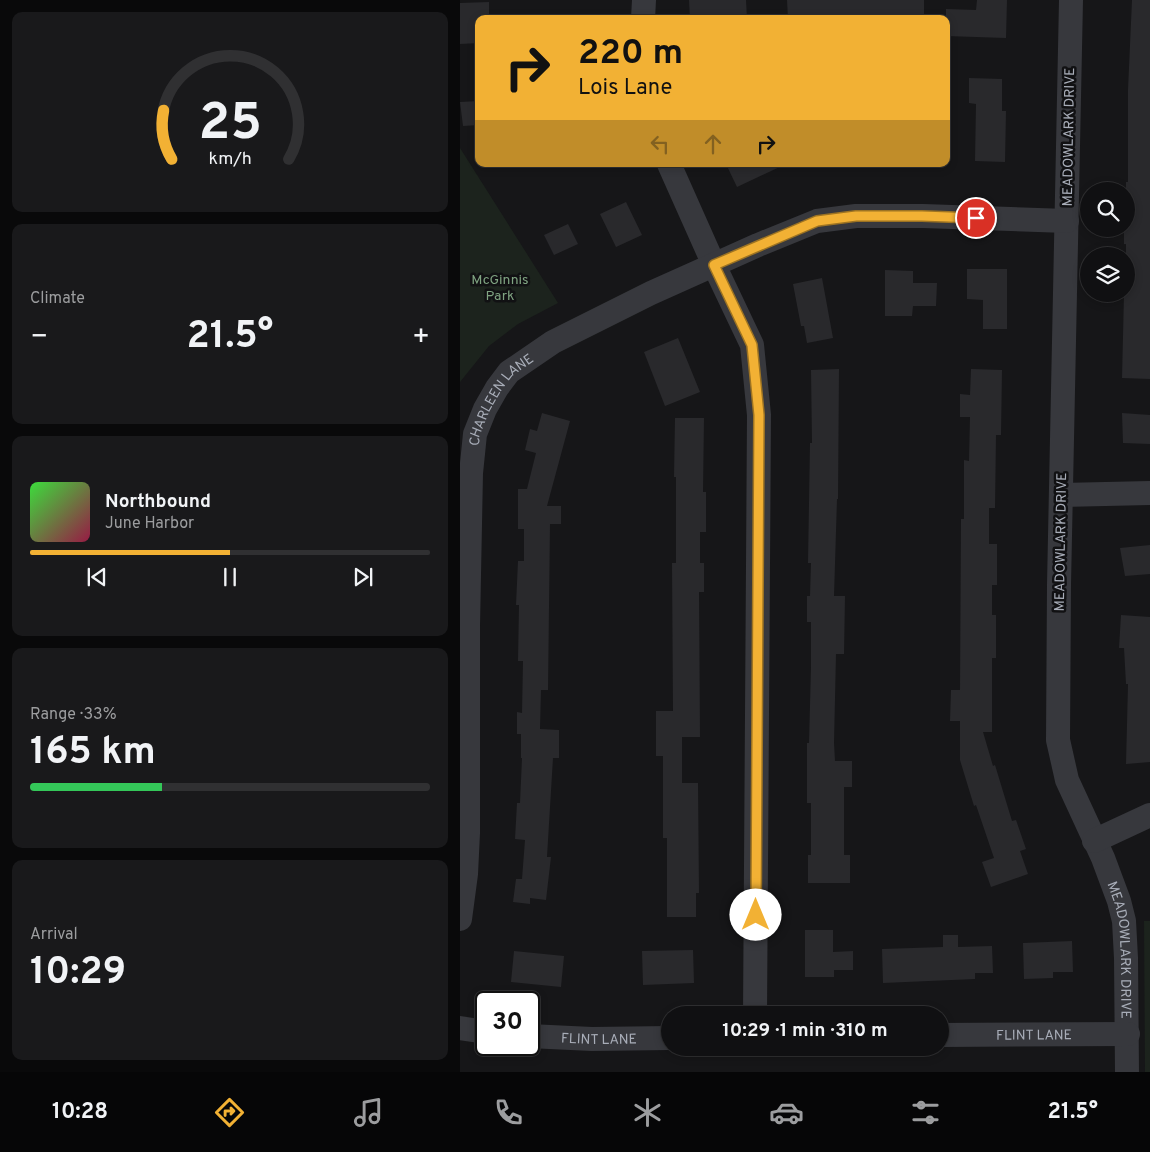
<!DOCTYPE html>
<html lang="en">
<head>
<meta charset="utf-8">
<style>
	body { margin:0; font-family:Overpass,sans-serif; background:#19191b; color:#f1f3f6; height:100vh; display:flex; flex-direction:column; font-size:19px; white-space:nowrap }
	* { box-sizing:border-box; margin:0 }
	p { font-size:16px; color:#9c9d9f }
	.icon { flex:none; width:28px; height:28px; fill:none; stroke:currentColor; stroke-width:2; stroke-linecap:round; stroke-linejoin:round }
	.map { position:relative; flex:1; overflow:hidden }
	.drawer { display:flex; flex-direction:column; gap:12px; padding:12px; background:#09090a; width:460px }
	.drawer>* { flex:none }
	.guide { position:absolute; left:15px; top:15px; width:475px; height:152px; border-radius:10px; box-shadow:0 2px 8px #0003,0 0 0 1px #303032; background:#f2b134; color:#111; overflow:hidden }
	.controls { position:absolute; left:620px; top:182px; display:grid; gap:10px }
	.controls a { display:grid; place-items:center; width:55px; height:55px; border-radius:50%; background:#101012; box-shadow:0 2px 8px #0003,0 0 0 1px #303032; font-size:25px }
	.speed { position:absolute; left:15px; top:991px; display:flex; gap:10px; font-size:25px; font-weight:700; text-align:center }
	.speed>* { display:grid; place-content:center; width:65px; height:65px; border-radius:50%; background:#101012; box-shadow:0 2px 8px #0003,0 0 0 1px #303032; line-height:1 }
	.speed .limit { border:2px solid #111; border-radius:8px; background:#fff; color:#111 }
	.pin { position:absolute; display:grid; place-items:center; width:42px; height:42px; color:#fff; margin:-21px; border:2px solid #fff; border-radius:50%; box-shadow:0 1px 5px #0007 }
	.me { position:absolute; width:55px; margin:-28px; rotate:0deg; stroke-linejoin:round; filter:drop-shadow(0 0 4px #0008) }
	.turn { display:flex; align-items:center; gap:18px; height:105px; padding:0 20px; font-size:22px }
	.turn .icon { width:65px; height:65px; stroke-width:2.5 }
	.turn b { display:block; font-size:35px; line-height:42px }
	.lanes { display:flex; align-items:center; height:48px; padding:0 20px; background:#0003; justify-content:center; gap:25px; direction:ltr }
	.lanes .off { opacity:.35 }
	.big { font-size:38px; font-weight:700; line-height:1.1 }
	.drawer .tile { flex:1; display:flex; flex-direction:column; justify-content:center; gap:8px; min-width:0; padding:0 18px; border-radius:10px; background:#19191b }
	.drawer .dial { align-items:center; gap:0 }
	.dial svg { height:130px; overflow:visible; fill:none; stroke:#303032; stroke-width:7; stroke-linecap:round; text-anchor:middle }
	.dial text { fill:#f1f3f6; stroke:none }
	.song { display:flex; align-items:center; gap:15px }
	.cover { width:60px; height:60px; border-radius:8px; background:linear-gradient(135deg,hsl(120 70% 55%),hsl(340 70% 35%)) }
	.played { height:5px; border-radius:2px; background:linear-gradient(90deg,#f2b134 50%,#303032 50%) }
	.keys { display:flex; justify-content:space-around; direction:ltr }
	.heat { display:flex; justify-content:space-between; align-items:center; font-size:28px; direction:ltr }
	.charge { height:8px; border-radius:4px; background:linear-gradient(90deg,#34c759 33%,#303032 0) }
	.trip { position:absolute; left:201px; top:1006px; width:288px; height:50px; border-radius:25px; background:#101012; box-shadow:0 2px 8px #0003,0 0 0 1px #303032; font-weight:700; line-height:50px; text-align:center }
	.tab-bar { display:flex; height:80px; justify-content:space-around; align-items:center; background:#060607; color:#9c9d9f }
	.tab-bar .icon { width:35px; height:35px }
	.tab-bar .current { color:#f2b134 }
	.tab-bar b { font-size:22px; color:#f1f3f6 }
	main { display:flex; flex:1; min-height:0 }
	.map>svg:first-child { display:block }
</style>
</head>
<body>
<main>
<section class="drawer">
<div class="tile dial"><svg viewBox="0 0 100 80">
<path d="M14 69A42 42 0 1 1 86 69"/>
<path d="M14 69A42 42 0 0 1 9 39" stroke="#f2b134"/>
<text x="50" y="56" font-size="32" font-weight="700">25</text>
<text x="50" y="72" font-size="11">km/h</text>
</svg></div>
<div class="tile"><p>Climate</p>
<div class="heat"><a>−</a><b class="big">21.5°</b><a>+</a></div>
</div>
<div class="tile">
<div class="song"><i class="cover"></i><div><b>Northbound</b><p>June Harbor</p></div></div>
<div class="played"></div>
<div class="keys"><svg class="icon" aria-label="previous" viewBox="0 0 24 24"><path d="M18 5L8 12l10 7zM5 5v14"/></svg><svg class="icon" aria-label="pause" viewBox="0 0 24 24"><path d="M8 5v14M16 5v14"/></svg><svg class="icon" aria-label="next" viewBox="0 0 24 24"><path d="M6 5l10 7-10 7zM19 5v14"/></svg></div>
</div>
<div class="tile"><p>Range · 33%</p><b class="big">165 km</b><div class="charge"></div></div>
<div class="tile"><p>Arrival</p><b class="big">10:29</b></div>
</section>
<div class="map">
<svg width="690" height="1072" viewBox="0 0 690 1072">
	<rect width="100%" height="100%" fill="#161618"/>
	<path fill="#1c231d" d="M0 148 98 303 58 324 29 346 0 382Z
		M684 921H690V1072H685Z"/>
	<path fill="#29292c" d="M229 0H286L287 19H230Z
		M327 0H464V19H328Z
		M517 0H547L546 38 486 36V9L516 10Z
		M672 0H690V379L662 378 664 294H666V244H664V229H666V182H668V90Z
		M29 2V19H19V43L0 44V3Z
		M509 78 542 79V111H546L545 162 515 161 516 104 509 103Z
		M19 101V125L3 126 0 102Z
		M266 164H326L277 187Z
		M166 202 182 235 156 247 140 214Z
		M108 224 118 244 94 255 84 235Z
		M507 269H547V329H523V300L507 299Z
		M425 270 453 271V283H477L476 306H453L452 316H425Z
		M362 278 373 338 347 343 344 326H341L333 284Z
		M218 338 240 392 205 406 184 352Z
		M379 369 378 499H377L374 596H385L384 654H376L374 743 375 761H392V787H384V855H390V883H348V855H351V803H347V743H349L351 667V622H347V596H350L351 563H348L350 443H352L351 370Z
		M511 369 542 370 541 435H536L535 508H529V544H537V585H532V615H536V658H532V732H523L533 766 535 765 552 821 556 820 566 849 560 851 568 874 531 887 522 862 534 858 516 805 514 806 500 760V721H490L491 690H500L501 519H504V460L509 461 510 417H500V394L510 395Z
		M82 413 110 421 87 506H101V524H90L88 690H81L80 729 99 730V758H93L87 857H91L86 900 70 898V904L53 902 56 879H62L65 840 55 839 57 803H60L62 758H61V734H57V712L62 713 63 661H58L59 605H56L58 561H64V529H58V489H67L76 453 65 450 70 429 77 431Z
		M662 413 690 415V444L663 443Z
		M215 418H244L243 492H246V532H240V563H244V592H239L240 737H222V783H238L239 893H236V917H207V838H203V756H196V711H213L212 563H216V477H214Z
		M690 545V574L665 576 660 548Z
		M661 615 690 617V762L666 764 668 684H666L664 648H659Z
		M345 930H373V952L393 951V970H374V977H345Z
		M483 935H498V947L532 946 533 973H515V979L423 983 422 949 483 947Z
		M612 941 613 972H593V978L564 979 563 943Z
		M233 950 234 983 183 985 182 951Z
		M54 951 104 956 101 987 51 982Z"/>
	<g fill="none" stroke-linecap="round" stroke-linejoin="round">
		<g stroke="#37383d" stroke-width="24">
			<path id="s1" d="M611 0 599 585 598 740 607 780 643 858 659 901 664 921 666 958 667 1072"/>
			<path d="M183 19 184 0"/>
			<path d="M209 164 254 265 292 345 299 415 295 1015"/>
			<path d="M601 495 690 493"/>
			<path d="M634 841 690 815"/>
			<path id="s2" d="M0 919 6 874 8 833V626L11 473 15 434 25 409 37 388 49 372 93 342 191 293 298 245 357 221 396 216H463L607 221"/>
			<path d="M0 1028 26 1032"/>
			<path id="s3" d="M480 1035 668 1034"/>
			<path id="s4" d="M69 1036 132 1039 210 1038"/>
		</g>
	</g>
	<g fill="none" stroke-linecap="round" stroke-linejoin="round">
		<g stroke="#9d7322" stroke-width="12">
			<path id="route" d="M296 915 299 415 292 345 254 265 357 221 396 216H462L516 218"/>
		</g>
		<use href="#route" stroke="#f2b134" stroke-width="9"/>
	</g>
	<g text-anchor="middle" stroke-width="5" stroke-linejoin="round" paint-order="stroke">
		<g font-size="14" fill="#a8adb8" stroke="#111113">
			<text transform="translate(608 137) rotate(-89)" y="5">MEADOWLARK DRIVE</text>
			<text dy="5" stroke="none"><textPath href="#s2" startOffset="529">CHARLEEN LANE</textPath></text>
			<text transform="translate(600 542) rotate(-89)" y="5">MEADOWLARK DRIVE</text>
			<text dy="5" stroke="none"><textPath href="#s1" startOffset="962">MEADOWLARK DRIVE</textPath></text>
			<text dy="5" stroke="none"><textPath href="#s3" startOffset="94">FLINT LANE</textPath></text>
			<text dy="5" stroke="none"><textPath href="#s4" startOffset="70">FLINT LANE</textPath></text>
		</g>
		<g font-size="14" fill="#7fa381" stroke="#111113">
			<text x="40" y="284">McGinnis<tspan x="40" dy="16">Park</tspan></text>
		</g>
	</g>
</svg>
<div class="controls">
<a><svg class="icon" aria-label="search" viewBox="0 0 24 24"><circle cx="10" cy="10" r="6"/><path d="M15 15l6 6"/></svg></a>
<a><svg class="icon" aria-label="layers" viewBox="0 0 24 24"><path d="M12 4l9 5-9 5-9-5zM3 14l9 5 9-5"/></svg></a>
</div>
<div class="speed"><div class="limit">30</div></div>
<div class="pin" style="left:516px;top:218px;background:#d93025"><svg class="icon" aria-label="arrive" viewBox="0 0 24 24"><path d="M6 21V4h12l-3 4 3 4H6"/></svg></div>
<svg class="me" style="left:296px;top:915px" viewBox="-20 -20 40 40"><circle r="19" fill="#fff"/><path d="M0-13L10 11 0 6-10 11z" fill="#f2b134"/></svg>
<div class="trip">10:29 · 1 min · 310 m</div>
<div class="guide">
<div class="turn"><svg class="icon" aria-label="right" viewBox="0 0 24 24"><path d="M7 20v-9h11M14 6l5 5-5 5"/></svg><div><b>220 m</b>Lois Lane</div></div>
<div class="lanes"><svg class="icon off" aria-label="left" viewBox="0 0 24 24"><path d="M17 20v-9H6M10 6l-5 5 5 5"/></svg><svg class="icon off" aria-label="ahead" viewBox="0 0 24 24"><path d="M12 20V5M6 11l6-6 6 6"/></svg><svg class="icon" aria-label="right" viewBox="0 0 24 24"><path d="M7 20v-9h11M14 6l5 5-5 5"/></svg></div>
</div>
</div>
</main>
<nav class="tab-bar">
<b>10:28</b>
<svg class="icon current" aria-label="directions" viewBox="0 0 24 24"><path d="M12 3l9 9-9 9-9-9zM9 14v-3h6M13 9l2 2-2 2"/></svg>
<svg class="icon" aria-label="music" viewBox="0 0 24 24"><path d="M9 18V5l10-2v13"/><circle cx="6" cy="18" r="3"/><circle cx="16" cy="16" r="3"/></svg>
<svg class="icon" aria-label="phone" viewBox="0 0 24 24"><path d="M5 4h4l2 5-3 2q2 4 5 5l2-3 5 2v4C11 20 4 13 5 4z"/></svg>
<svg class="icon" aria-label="climate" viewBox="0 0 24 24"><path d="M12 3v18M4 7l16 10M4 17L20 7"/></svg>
<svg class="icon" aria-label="car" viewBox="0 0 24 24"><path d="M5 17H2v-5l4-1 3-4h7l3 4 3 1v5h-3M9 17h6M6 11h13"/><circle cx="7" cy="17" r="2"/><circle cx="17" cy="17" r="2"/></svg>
<svg class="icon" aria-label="filters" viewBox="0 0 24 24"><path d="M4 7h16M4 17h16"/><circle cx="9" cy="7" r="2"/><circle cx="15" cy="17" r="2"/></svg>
<b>21.5°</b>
</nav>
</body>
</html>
